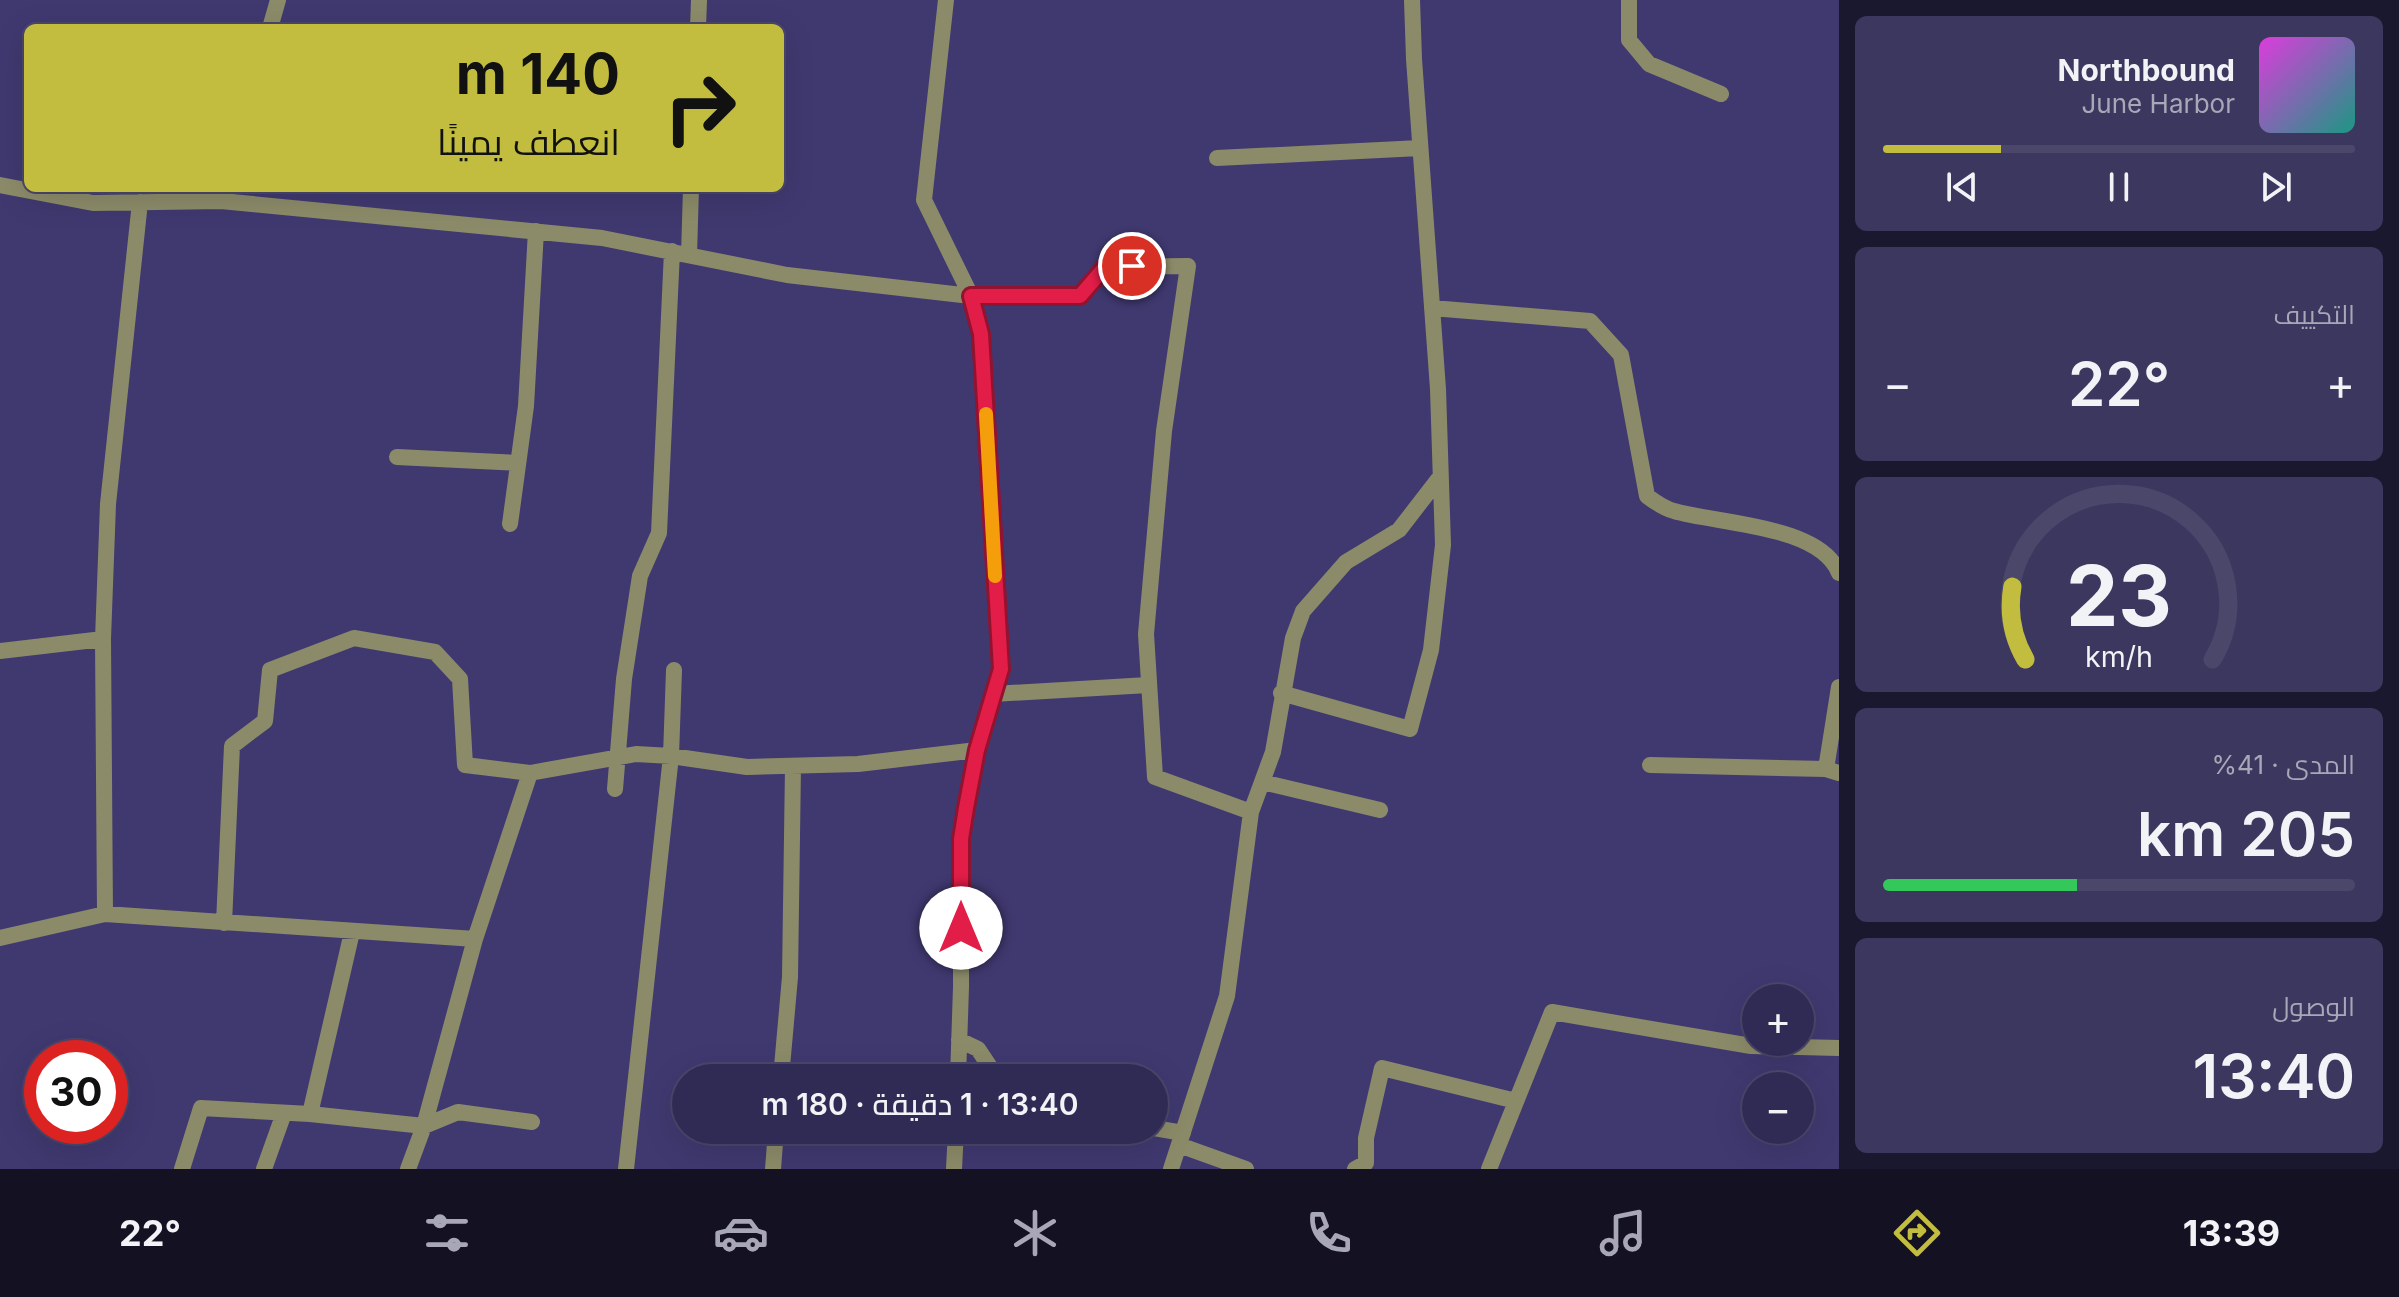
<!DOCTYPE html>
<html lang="ar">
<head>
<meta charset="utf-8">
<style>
	body { margin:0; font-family:Inter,Cairo,sans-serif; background:#3c375e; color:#f1f3f6; direction:rtl; height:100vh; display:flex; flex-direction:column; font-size:30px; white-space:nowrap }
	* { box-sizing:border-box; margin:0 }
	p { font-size:26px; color:#a8a7b8 }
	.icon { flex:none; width:44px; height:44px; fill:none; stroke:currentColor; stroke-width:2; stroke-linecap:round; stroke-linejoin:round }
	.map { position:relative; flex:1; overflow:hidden; direction:ltr }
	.side { display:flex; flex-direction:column; gap:16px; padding:16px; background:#1a182e; width:560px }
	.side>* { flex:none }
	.guide { position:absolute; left:24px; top:24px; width:760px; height:168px; border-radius:12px; box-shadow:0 8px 32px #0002,0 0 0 2px #4b476b; direction:rtl; background:#c3bd3f; color:#111; overflow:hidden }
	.fabs { position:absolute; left:1742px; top:984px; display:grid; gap:16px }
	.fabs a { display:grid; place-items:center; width:72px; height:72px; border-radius:50%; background:#302b54; box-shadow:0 8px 32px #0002,0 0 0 2px #4b476b; font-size:40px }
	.speed { position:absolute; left:24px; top:1040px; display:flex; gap:16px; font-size:40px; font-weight:700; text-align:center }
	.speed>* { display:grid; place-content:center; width:104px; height:104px; border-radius:50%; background:#302b54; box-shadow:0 8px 32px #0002,0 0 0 2px #4b476b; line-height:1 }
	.speed .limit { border:12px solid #d22; background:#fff; color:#111 }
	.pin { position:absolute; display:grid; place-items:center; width:68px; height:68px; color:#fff; margin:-34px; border:4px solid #fff; border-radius:50%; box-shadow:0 2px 8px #0007 }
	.me { position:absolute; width:88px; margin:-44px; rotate:0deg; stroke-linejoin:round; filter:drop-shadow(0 0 6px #0008) }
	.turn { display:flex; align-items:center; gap:28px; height:168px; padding:0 32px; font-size:36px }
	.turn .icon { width:104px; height:104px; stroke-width:2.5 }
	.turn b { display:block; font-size:56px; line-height:68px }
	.big { font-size:60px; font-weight:600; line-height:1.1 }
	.side .card { flex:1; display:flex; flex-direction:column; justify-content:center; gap:12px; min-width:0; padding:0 28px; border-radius:12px; background:#3c375e }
	.side .dial { align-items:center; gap:0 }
	.dial svg { height:208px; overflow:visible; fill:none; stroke:#4b476b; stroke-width:7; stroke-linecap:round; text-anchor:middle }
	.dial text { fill:#f1f3f6; stroke:none }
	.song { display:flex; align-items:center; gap:24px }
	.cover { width:96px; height:96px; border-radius:12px; background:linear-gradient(135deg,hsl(300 70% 55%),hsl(170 70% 35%)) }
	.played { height:8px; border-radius:4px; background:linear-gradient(90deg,#c3bd3f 25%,#4b476b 25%) }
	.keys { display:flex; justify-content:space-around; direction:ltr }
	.heat { display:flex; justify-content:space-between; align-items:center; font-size:44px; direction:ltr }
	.charge { height:12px; border-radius:6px; background:linear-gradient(90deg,#34c759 41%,#4b476b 0) }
	.trip { position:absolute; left:672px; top:1064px; width:496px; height:80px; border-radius:40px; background:#302b54; box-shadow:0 8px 32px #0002,0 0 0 2px #4b476b; font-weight:600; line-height:80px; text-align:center; direction:rtl }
	.menu { display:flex; height:128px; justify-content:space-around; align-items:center; background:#131122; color:#a8a7b8 }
	.menu .icon { width:56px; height:56px }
	.menu .selected { color:#c3bd3f }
	.menu b { font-size:36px; color:#f1f3f6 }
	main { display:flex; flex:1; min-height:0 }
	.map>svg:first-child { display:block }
</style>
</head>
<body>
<main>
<section class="side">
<div class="card">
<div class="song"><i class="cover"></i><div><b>Northbound</b><p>June Harbor</p></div></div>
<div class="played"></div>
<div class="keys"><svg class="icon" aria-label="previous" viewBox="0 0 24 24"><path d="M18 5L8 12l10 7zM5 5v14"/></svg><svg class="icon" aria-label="pause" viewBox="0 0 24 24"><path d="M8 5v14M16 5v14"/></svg><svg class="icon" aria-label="next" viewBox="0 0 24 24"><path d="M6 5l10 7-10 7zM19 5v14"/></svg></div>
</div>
<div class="card"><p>التكييف</p>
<div class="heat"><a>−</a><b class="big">22°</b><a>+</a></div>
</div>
<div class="card dial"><svg viewBox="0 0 100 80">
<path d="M14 69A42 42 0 1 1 86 69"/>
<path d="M14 69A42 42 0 0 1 9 41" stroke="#c3bd3f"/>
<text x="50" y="56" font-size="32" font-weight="700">23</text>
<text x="50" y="72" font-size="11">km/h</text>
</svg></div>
<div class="card"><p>المدى · 41%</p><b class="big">205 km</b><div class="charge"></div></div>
<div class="card"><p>الوصول</p><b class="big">13:40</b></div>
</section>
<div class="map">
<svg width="1839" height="1169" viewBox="0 0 1839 1169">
	<rect width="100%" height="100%" fill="#403970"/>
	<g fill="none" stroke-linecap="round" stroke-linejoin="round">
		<path stroke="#8c8b69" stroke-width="16" d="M946 0 924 200 971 296 981 334 1001 669 971 776 961 839V987L958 1078
			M1629 0V40L1649 64 1721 94
			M270 28 278 0
			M698 28 699 0
			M1217 158 1420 148
			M0 185 93 203 221 201 602 238 787 275 971 296H1080L1105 267 1188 266 1164 431 1146 634 1155 777 1251 812
			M140 202 108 504 103 639 105 914 475 939
			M689 255 691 188
			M1432 308 1590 321 1621 355 1647 496C1655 502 1665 509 1674 511 1719 524 1820 525 1839 573
			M397 457 518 463
			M510 524 526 406 536 231
			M0 651 103 639
			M1839 687 1826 769 1839 773
			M1281 693 1410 729 1431 650 1443 545 1438 389 1414 59 1412 0
			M993 694 1148 685
			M1650 765 1826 769
			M1262 782 1380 810
			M615 789 624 679 640 576 659 533 672 251
			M224 923 232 746 265 721 270 670 354 638 435 652 460 679 465 765 530 773 636 754 671 756 747 767 858 764 977 750
			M0 938 105 914
			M959 1040 978 1049 992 1070 1025 1078
			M781 1078 790 977 793 766
			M310 1114 352 932
			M1154 1128 1183 1133
			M1179 1145 1246 1169
			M182 1169 201 1108 310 1114 424 1126 458 1112 532 1122
			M264 1169 284 1113
			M408 1169 424 1126 475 939 530 773
			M626 1169 671 756 674 670
			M773 1169 776 1130
			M954 1169 956 1130
			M1171 1169 1227 996 1251 812 1273 752 1293 638 1303 611 1346 562 1399 530 1440 477
			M1355 1169 1366 1163V1138L1382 1068 1516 1101
			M1489 1169 1552 1012 1751 1046 1839 1048"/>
	</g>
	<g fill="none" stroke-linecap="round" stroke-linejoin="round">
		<g stroke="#92132f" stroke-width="20">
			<path id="route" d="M961 928V839L966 808 977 750 1001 669 981 334 971 296H1080L1105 267 1132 266"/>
		</g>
		<use href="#route" stroke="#e11d48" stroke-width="14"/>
		<path stroke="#f59e0b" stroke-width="14" d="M986 414 995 576"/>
	</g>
</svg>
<div class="fabs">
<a>+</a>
<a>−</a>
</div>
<div class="speed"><div class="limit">30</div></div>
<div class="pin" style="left:1132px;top:266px;background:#d93025"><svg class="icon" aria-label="arrive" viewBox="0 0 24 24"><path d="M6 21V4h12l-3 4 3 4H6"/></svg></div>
<svg class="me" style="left:961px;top:928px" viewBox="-20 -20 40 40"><circle r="19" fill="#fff"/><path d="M0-13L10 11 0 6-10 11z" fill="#e11d48"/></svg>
<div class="trip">13:40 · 1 دقيقة · 180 m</div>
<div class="guide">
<div class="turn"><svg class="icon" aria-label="right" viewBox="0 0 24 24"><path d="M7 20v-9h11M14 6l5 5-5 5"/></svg><div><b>140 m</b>انعطف يمينًا</div></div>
</div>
</div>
</main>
<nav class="menu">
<b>13:39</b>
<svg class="icon selected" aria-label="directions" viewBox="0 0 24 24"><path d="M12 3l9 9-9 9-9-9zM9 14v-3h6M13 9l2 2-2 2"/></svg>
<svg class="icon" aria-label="music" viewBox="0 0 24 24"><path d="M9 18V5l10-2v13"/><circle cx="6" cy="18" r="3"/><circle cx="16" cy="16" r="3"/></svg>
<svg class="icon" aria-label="phone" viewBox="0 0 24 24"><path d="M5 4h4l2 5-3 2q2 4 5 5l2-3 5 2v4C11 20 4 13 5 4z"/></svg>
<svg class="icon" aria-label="climate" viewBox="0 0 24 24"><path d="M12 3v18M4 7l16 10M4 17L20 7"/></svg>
<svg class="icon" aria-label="car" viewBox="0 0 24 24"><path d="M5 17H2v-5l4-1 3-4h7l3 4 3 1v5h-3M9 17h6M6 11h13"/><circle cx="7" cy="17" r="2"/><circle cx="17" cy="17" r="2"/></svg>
<svg class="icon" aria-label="filters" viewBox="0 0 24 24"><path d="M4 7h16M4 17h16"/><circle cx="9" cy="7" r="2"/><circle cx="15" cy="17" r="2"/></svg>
<b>22°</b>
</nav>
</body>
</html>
